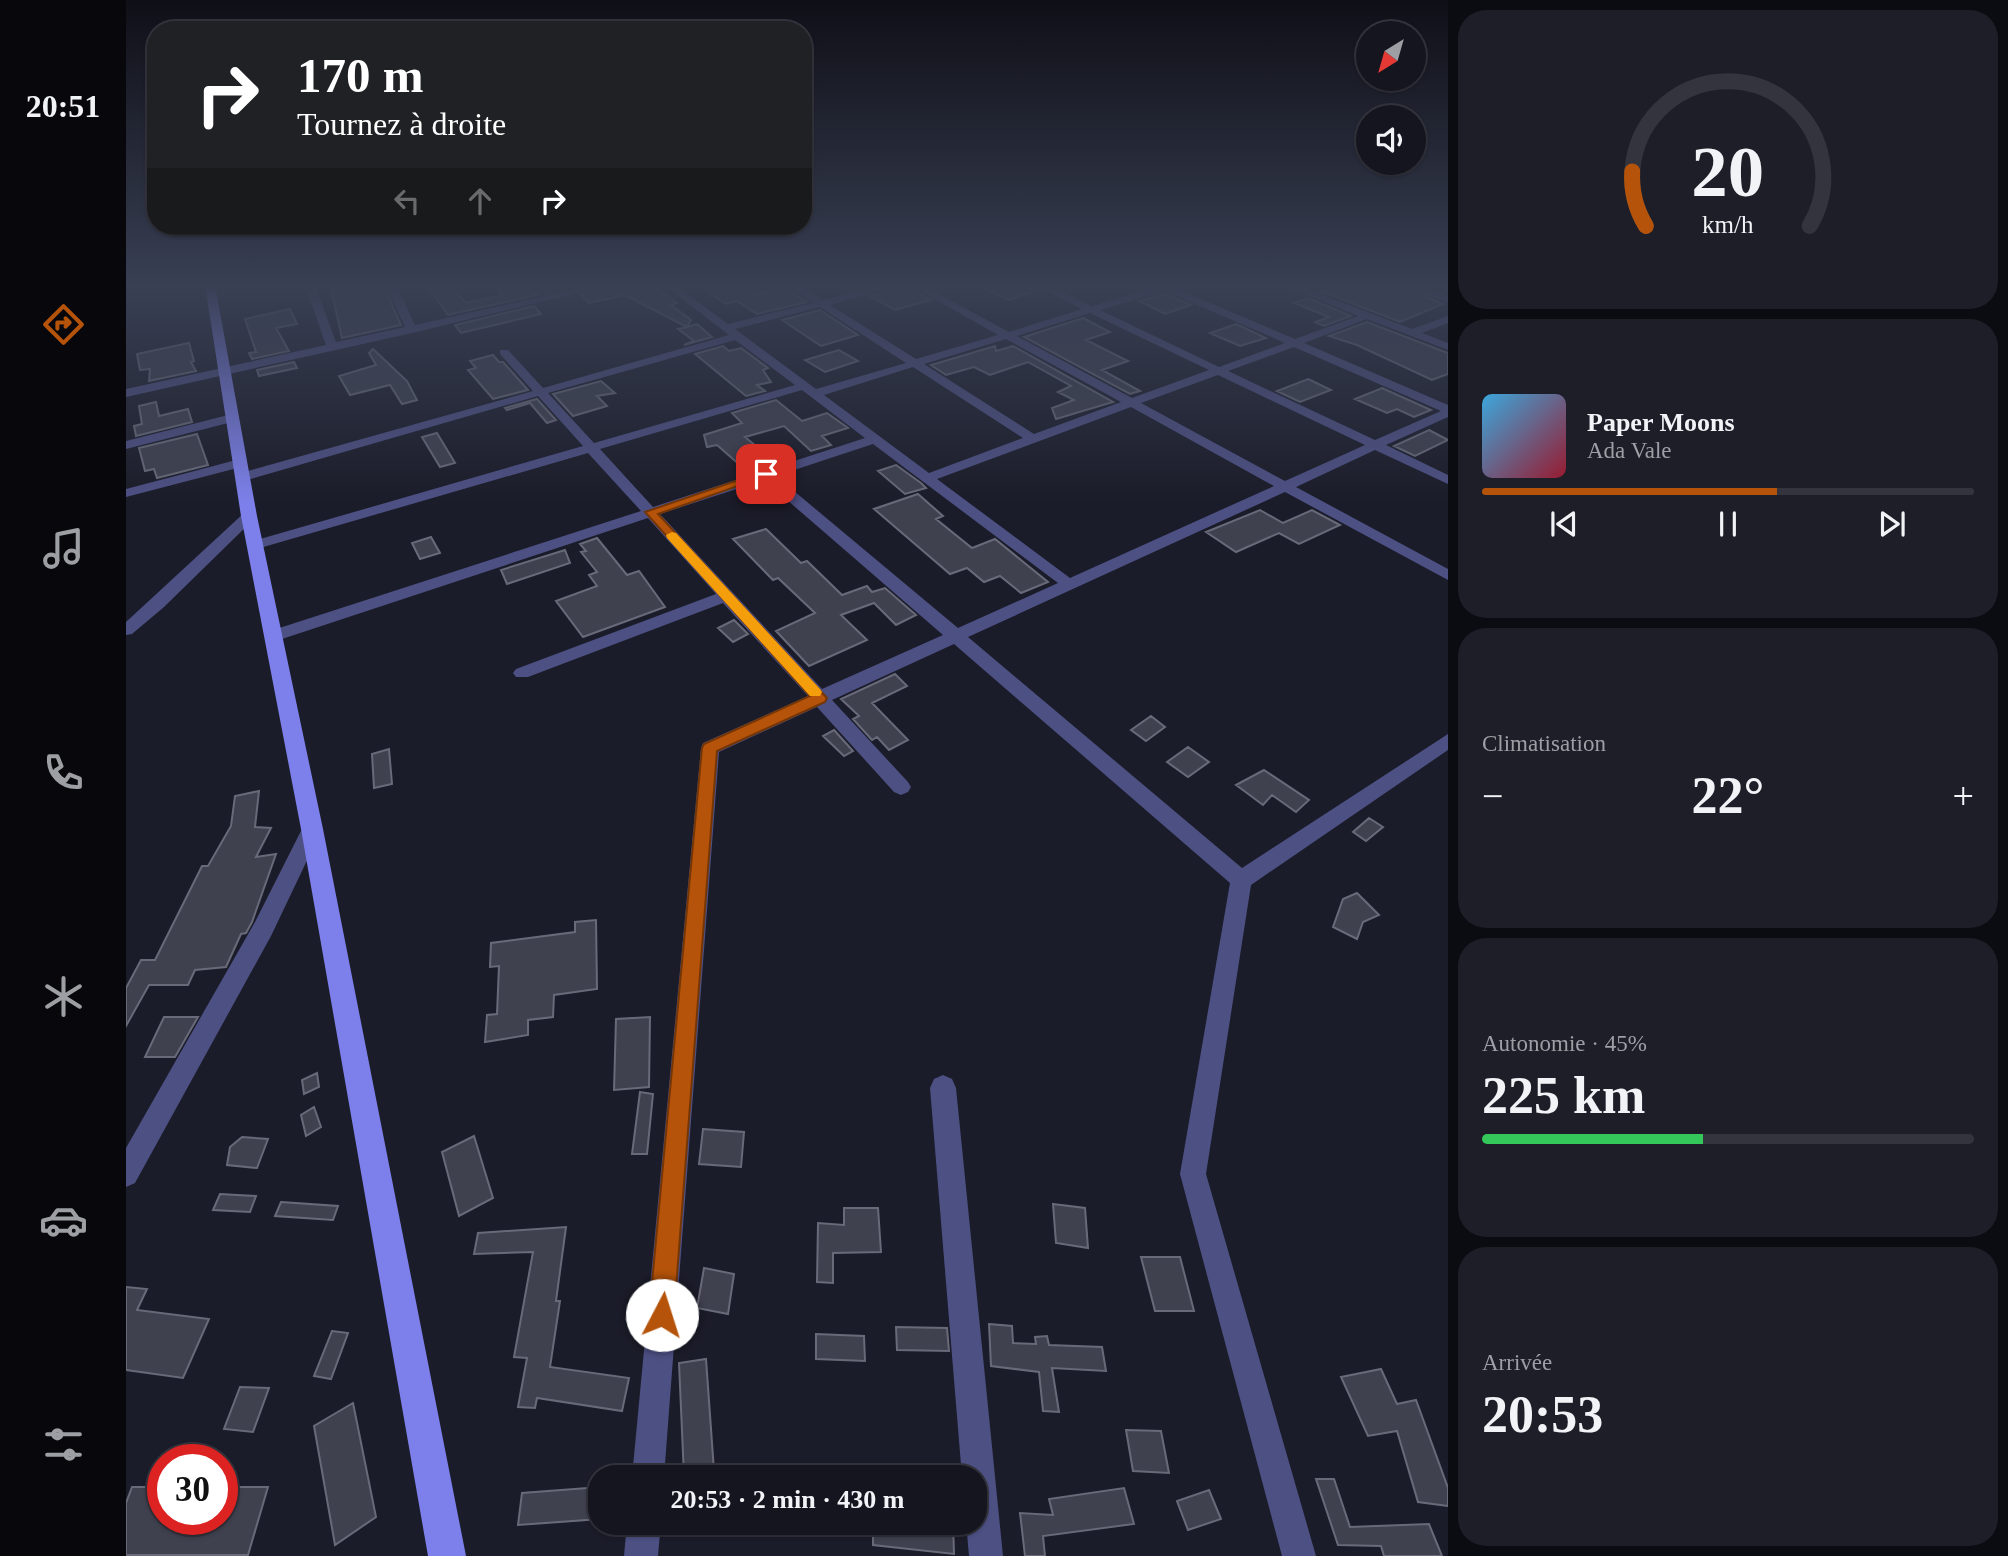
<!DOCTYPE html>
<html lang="fr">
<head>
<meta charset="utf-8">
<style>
	body { margin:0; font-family:"Times New Roman",serif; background:#1d1e28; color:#f1f3f6; height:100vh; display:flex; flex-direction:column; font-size:26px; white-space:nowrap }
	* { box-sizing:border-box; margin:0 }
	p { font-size:23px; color:#9d9fa4 }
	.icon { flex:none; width:38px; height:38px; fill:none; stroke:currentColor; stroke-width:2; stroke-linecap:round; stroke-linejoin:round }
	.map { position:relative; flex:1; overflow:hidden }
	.sheet { display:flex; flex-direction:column; gap:10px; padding:10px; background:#0b0c11; width:560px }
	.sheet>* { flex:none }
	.hud { position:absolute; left:21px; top:21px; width:665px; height:214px; border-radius:28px; box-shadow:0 2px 5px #0004,0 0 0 2px #33343d; background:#202124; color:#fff; overflow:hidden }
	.needle { width:46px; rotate:217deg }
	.controls { position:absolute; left:1230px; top:21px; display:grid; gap:14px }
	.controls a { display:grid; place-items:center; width:70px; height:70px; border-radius:50%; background:#14151f; box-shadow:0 2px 5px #0004,0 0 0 2px #33343d; font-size:35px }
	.speed { position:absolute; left:21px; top:1444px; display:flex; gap:14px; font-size:35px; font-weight:700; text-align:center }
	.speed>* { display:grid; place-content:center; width:91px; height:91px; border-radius:50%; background:#14151f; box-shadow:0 2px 5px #0004,0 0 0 2px #33343d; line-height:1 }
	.speed .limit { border:10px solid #d22; background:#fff; color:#111 }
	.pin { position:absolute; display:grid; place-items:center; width:60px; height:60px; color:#fff; margin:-30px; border-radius:14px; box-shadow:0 4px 10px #0006 }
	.me { position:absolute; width:77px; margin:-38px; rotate:5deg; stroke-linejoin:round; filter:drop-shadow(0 0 5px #0008) }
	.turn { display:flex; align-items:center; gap:24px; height:147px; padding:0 35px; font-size:32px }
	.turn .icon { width:91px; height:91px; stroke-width:2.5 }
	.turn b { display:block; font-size:49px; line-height:60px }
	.lanes { display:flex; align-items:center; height:66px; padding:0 35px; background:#0003; justify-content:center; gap:35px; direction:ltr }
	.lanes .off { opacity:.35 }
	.big { font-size:52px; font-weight:600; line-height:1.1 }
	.sheet .tile { flex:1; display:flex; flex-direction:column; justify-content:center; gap:10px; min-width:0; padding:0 24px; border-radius:28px; background:#1d1e28 }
	.sheet .dial { align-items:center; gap:0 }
	.dial svg { height:182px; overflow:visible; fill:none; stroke:#33343d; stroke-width:7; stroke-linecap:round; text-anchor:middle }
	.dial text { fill:#f1f3f6; stroke:none }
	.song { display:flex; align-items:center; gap:21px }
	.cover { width:84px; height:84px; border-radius:10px; background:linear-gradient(135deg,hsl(200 70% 55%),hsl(350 70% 35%)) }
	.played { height:7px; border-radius:4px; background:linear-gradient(90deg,#b45309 60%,#33343d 60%) }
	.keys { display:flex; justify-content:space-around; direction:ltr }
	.heat { display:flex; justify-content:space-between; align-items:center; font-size:38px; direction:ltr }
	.charge { height:10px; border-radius:5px; background:linear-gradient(90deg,#34c759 45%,#33343d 0) }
	.trip { position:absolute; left:462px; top:1465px; width:399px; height:70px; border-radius:28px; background:#14151f; box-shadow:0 2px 5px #0004,0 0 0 2px #33343d; font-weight:600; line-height:70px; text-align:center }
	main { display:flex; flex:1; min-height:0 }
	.menu { display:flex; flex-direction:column; width:126px; justify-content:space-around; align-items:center; background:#08080c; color:#9d9fa4 }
	.menu .icon { width:49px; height:49px }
	.menu .on { color:#b45309 }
	.menu b { font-size:32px; color:#f1f3f6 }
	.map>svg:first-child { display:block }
</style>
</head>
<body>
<main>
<nav class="menu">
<b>20:51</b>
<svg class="icon on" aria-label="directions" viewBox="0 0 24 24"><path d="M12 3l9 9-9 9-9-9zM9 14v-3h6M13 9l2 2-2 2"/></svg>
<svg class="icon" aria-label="music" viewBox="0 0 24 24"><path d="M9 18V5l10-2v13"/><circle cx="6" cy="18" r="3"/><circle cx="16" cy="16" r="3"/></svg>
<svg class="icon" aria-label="phone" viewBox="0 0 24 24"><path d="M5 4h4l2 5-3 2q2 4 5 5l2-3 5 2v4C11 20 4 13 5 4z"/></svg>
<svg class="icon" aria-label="climate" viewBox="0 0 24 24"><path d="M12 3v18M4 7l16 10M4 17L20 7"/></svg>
<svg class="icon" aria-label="car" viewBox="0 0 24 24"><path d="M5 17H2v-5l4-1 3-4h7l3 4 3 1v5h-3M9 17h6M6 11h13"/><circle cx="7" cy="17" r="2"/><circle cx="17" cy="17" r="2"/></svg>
<svg class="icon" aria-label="filters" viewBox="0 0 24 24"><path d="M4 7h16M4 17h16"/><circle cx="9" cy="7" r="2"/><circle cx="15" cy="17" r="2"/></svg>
</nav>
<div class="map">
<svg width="1322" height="1556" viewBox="0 0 1322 1556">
	<rect width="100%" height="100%" fill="#1b1c29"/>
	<path fill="#3f414f" stroke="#686a79" stroke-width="2" d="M226 285H257L275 325 216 338 205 289Z
		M324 285 340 303 377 295 370 288 384 285H400L411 295 322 315 303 289Z
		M488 285H525L551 303 545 305 565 320 561 327 571 324 586 337 558 345 568 341 552 329 561 327 499 295 463 303 455 295Z
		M572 285H604L615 292 624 289 631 294 658 288 681 302 631 314 611 301 600 304Z
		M851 285H906L913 290 883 300Z
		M1217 285H1271L1317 304 1274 322 1197 292Z
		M778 286 805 300 769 310 744 296Z
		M1039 294 1065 305 1039 314 1013 301Z
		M1182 298 1225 316 1198 326 1189 322 1203 317 1168 303Z
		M408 306 415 314 335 333 329 325Z
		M164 309 171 324 150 328 163 351 126 359 123 353 130 352 119 319Z
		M694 310 732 335 695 346 656 320Z
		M957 318 984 332 960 340 1002 361 976 370 1014 391 1004 394 898 337Z
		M1241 322 1322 353V374L1306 380 1231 345 1203 336Z
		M1110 324 1140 338 1114 346 1084 333Z
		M63 343 68 361 65 362 70 371 23 381 24 369 14 370 11 354Z
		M597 346 603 351 615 348 642 368 637 370 645 382 631 385 639 391 620 396 569 354Z
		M869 346 870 351 887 346 987 402 930 419 926 408 948 400 932 392 945 386 902 362 864 375 848 367 820 375 805 365Z
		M247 349 281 381 291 400 276 404 264 385 224 395 213 376 250 365 243 353Z
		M713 350 732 361 699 372 679 360Z
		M367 355 373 362H377L402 390 367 399 342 370 350 368 344 361Z
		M168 362 171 368 133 376 131 370Z
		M1182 379 1205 390 1174 402 1151 391Z
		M475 381 489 393 471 396 481 406 447 416 427 394Z
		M1256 388 1305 410 1288 417 1271 409 1261 413 1229 399Z
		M411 399 430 420 421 423 404 403 381 410 379 408Z
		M650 400 676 421 701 413 722 428 696 436 705 445 685 451 658 426 619 437 651 463 623 473 591 445 581 447 578 435 616 423 606 413Z
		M30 402 33 416 62 409 66 422 10 436 8 426 16 424 13 406Z
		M1303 430 1322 440 1289 456 1268 446Z
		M311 433 329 463 314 467 296 437Z
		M71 434 82 465 31 478 28 469 19 471 13 448Z
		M770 465 795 483 800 488 779 494 752 471Z
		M792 494 817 516 810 519 846 548 869 539 922 582 895 593 874 576 858 582 841 568 824 574 748 509Z
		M1134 510 1157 523 1186 510 1214 525 1173 544 1153 533 1110 552 1080 532Z
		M640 529 675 563 681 561 716 595 741 586 746 592 759 588 790 615 770 625 748 603 715 615 741 640 683 666 650 631 689 613 652 578 647 580 607 539Z
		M305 537 314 553 294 559 286 543Z
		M471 538 501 575 513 571 539 607 457 637 430 601 471 586 463 575 471 572 455 552 460 551 454 544Z
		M439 550 444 563 381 584 375 570Z
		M608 620 622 634 607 642 592 628Z
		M769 674 781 686 746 703 782 740 763 750 751 737 746 740 727 719 733 716 715 699Z
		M1025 716 1039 727 1020 741 1005 730Z
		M708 730 727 751 718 756 697 736Z
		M1062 747 1083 762 1062 777 1041 762Z
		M263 749 266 784 248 788 246 754Z
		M1138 770 1183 800 1170 812 1146 795 1137 805 1110 785Z
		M133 791 129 827 145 828 130 857 150 854 126 922 120 933 115 934 100 967 69 970 62 985H23L0 1026V988L15 960H29L76 866H82L105 826 109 796Z
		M1243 818 1257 827 1240 841 1227 832Z
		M1231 893 1253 915 1237 922 1231 939 1207 927 1217 899Z
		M470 920 471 989 428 995 427 1017 402 1020V1035L359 1042 361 1015 371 1014 373 966 364 967 365 943 449 932V922Z
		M38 1017H72L49 1057H19Z
		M524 1017 523 1087 488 1090 490 1019Z
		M191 1073 193 1087 178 1094 176 1080Z
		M514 1092 527 1094 521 1154H506Z
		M188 1107 195 1127 180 1136 175 1115Z
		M577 1129 618 1132 615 1167 573 1164Z
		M348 1136 367 1198 333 1216 316 1152Z
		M116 1137 142 1139 131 1168 101 1165 104 1147Z
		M94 1194 111 1195 130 1196 124 1212 87 1210Z
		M155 1202 212 1206 207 1220 149 1216Z
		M927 1204 959 1208 962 1248 930 1243Z
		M718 1208H752L755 1252 707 1253V1283L691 1282 692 1223 718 1225Z
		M440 1227 430 1301H434L424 1367 503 1378 496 1411 411 1398 409 1408 392 1407 401 1358 388 1357 407 1252 348 1254 352 1233Z
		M1015 1257H1054L1068 1311H1029Z
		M578 1268 608 1274 602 1314 571 1308Z
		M0 1287 21 1289 11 1310 83 1319 57 1378 0 1370Z
		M863 1324 886 1326 887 1343 910 1344 909 1337 921 1336 923 1345 976 1347 980 1371 926 1368 933 1412 917 1411 913 1372 865 1366Z
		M770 1327 821 1328 823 1351 771 1350Z
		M206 1331 222 1333 205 1379 188 1376Z
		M690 1334 738 1336 739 1361 690 1359Z
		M580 1359 588 1471 558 1476 553 1363Z
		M1255 1369 1271 1404 1290 1400 1322 1488V1506L1292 1502 1271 1431 1242 1436 1215 1377Z
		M114 1387 143 1388 127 1432 98 1429Z
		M227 1403 250 1517 209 1545 188 1426Z
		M1000 1430 1035 1431 1043 1473 1007 1471Z
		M1190 1479H1208L1224 1527 1303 1524 1316 1556H1258L1255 1546 1212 1545Z
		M6 1487H37V1519H96V1487H142L122 1555H0V1503Z
		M474 1487V1519L392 1525 396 1493Z
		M998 1488 1008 1524 917 1536 919 1556H899L894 1513 927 1515 923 1499Z
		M1083 1490 1095 1519 1062 1530 1051 1501Z
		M747 1522H827L828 1554 747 1545Z"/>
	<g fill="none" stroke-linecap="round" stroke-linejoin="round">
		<path fill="#4d5083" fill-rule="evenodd" d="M179 285H189L210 342 279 327 260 285H270L289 325 468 285H485L286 333 0 397V389L200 345Z
			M538 285H549L602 324 687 303 661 285H672L697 300 756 285H772L704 305 790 359 872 335 784 285H796L883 332 956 309 908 285H920L966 306 1030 287 1029 285H1052L1049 288 1169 339 1232 316 1157 285H1170L1286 329 1322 316V323L1296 333 1322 343V350L1241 319 1178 343 1322 405V417L1260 445 1322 475V484L1249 450 1170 487 1322 569V580L1159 492 842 637 1116 868 1322 734V750L1125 885 1080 1174 1190 1556H1156L1054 1174 1104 883 828 644 706 700 782 782 785 787 782 792 775 795 768 792 691 707 593 752 538 1477H506L575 748 577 743 682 696 597 603 402 677H390L387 673 390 669 590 594 522 518 153 640H141L139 636 141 632 515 511 462 453 134 548 129 549 122 545 124 542 457 446 412 396 121 480 116 481 109 477 111 474 407 391 374 354V350H382L417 388 603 335ZM1039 291 1159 343 1093 367 974 310ZM694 307 780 363 690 389 609 329ZM964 313 1083 370 1006 398 891 336ZM880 339 995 402 908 434 798 364ZM609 340 669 385 468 443 422 393ZM1168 347 1315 411 1249 440 1102 371ZM787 367 897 438 803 473 698 395ZM1092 375 1239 445 1159 481 1015 403ZM676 390 739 438 527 507 474 449ZM1005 407 1148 486 944 578 811 479ZM747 444 932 583 832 628 650 476ZM638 480 817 635 696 689 534 514Z
			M1274 285H1288L1322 297V303Z
			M106 414 110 415V421L0 449V441Z
			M114 459 119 460V466L0 497V489Z
			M123 512 130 516 128 519 38 607 6 634 0 635V622L118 513Z
			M186 821 193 823 196 829 145 936 9 1183 0 1187V1148L129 922 179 823Z
			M817 1075 826 1079 830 1088 877 1556H843L840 1522H849V1477H836L804 1088 808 1079Z
			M501 1522H535L532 1556H498Z"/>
		<path fill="#7d80ea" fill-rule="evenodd" d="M79 285H89L131 516 197 829 340 1556H302L175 829 115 516Z"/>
	</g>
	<linearGradient id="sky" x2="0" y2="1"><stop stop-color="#0f0f17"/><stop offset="0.57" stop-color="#394054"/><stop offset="1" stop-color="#394054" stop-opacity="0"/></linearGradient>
	<rect width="1322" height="503" fill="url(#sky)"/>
	<path fill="#b45309" stroke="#753606" stroke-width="2" d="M636 472 646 474 532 514 701 698 699 702 591 751 548 1315 544 1324 536 1327 527 1324 523 1315 576 748 578 744 684 696 519 512Z"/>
	<path fill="#f59e0b" d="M546 532 550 533 694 689 696 692 694 696H684L541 538 540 535Z"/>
</svg>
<div class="controls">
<a><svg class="needle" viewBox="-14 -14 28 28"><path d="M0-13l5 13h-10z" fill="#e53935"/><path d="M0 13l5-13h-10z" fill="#9d9fa4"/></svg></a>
<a><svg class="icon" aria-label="sound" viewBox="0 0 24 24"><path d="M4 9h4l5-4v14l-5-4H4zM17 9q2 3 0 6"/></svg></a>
</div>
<div class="speed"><div class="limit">30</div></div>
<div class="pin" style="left:640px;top:474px;background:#d93025"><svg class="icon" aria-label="arrive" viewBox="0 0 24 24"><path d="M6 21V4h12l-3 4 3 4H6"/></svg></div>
<svg class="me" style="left:536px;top:1315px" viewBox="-20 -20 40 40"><circle r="19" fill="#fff"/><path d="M0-13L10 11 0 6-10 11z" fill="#b45309"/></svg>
<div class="trip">20:53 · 2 min · 430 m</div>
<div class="hud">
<div class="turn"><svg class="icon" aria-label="right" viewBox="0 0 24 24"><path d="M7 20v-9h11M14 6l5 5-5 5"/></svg><div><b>170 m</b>Tournez à droite</div></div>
<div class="lanes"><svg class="icon off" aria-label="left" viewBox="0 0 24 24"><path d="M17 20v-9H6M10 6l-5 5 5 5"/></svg><svg class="icon off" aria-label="ahead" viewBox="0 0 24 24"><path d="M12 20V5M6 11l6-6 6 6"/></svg><svg class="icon" aria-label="right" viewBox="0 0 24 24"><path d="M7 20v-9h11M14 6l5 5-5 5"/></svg></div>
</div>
</div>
<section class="sheet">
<div class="tile dial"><svg viewBox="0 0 100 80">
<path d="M14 69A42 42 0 1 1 86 69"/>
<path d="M14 69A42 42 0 0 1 8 45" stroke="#b45309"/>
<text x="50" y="56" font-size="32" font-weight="700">20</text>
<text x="50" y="72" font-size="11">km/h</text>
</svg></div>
<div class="tile">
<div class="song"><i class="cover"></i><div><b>Paper Moons</b><p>Ada Vale</p></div></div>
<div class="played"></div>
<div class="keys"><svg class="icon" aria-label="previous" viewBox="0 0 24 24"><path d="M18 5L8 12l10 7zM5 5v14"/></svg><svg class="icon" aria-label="pause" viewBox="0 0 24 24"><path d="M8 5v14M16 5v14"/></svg><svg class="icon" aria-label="next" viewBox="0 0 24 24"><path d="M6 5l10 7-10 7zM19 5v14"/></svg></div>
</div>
<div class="tile"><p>Climatisation</p>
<div class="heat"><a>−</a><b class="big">22°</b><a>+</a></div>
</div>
<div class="tile"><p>Autonomie · 45%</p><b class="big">225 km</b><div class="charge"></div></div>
<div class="tile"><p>Arrivée</p><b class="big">20:53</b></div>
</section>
</main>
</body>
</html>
